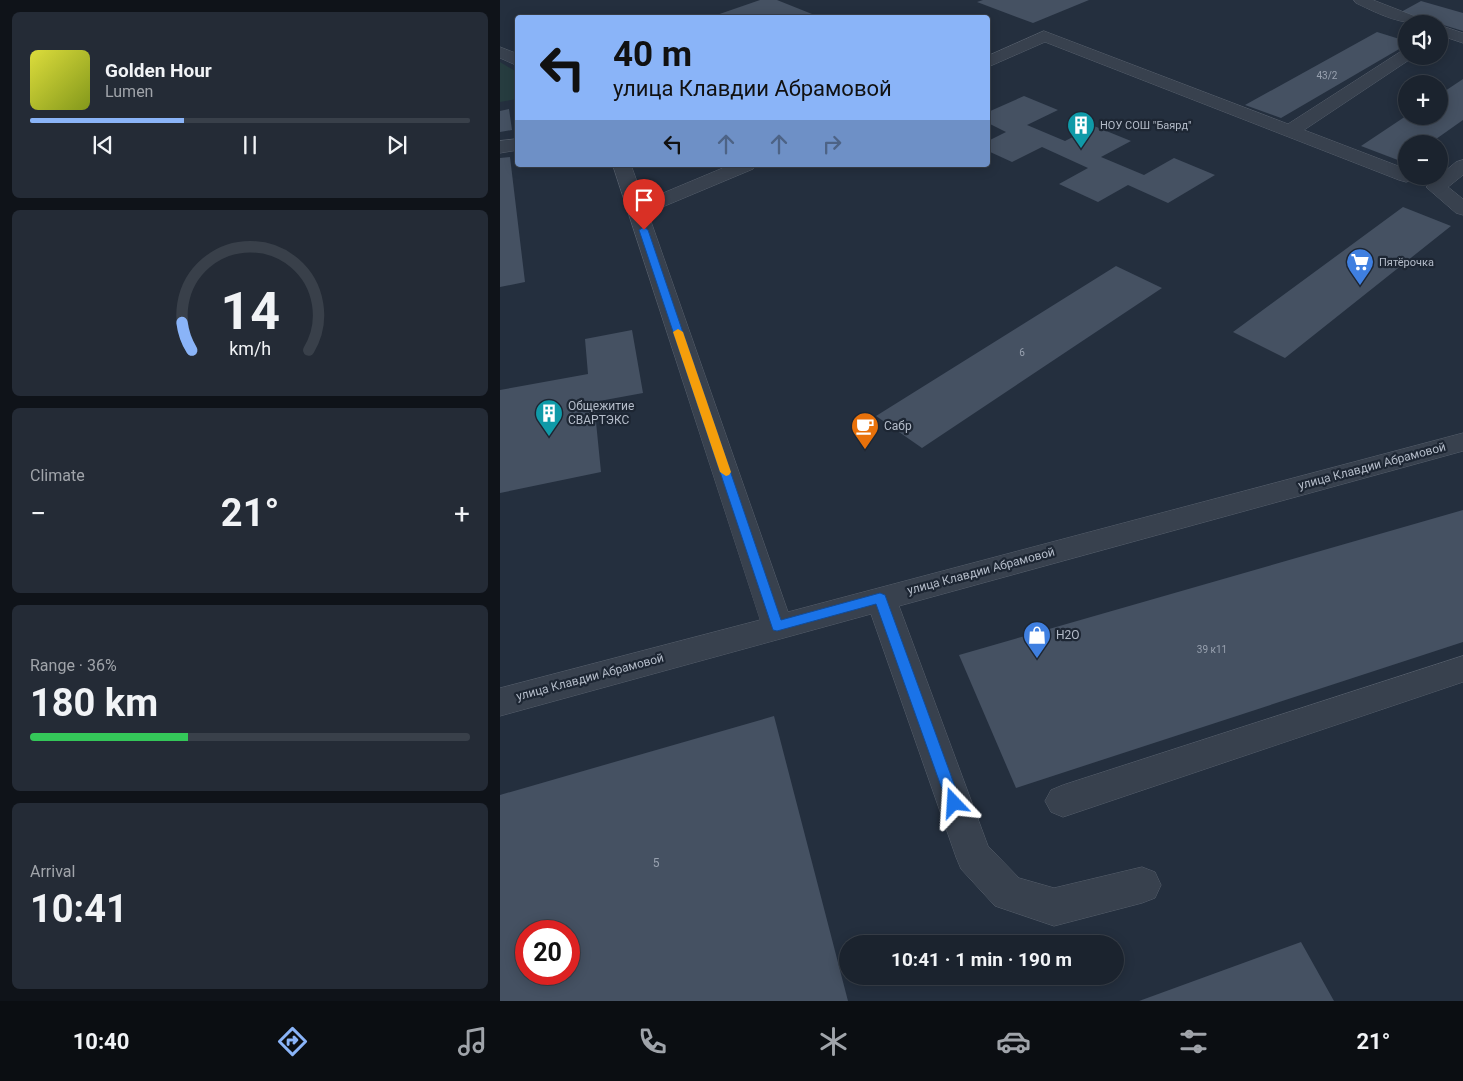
<!DOCTYPE html>
<html lang="en">
<head>
<meta charset="utf-8">
<style>
	body { margin:0; font-family:Roboto,sans-serif; background:#242b36; color:#f1f3f6; height:100vh; display:flex; flex-direction:column; font-size:19px; white-space:nowrap }
	* { box-sizing:border-box; margin:0 }
	p { font-size:16px; color:#a0a4aa }
	.icon { flex:none; width:28px; height:28px; fill:none; stroke:currentColor; stroke-width:2; stroke-linecap:round; stroke-linejoin:round }
	.map { position:relative; flex:1; overflow:hidden }
	.panel { display:flex; flex-direction:column; gap:12px; padding:12px; background:#0f1319; width:500px }
	.panel>* { flex:none }
	.top-card { position:absolute; left:15px; top:15px; width:475px; height:152px; border-radius:5px; box-shadow:0 2px 12px #0003,0 0 0 1px #39404a; background:#8ab4f8; color:#111; overflow:hidden }
	.fabs { position:absolute; left:898px; top:15px; display:grid; gap:10px }
	.fabs a { display:grid; place-items:center; width:50px; height:50px; border-radius:50%; background:#1b232e; box-shadow:0 2px 12px #0003,0 0 0 1px #39404a; font-size:25px }
	.speed { position:absolute; left:15px; top:920px; display:flex; gap:10px; font-size:25px; font-weight:700; text-align:center }
	.speed>* { display:grid; place-content:center; width:65px; height:65px; border-radius:50%; background:#1b232e; box-shadow:0 2px 12px #0003,0 0 0 1px #39404a; line-height:1 }
	.speed .limit { border:8px solid #d22; background:#fff; color:#111 }
	.pin { position:absolute; display:grid; place-items:center; width:42px; height:42px; color:#fff; margin:-51px -21px; border-radius:50% 50% 50% 0; rotate:-45deg; box-shadow:0 0 5px #0007 }
	.pin .icon { rotate:45deg }
	.me { position:absolute; width:55px; margin:-28px; rotate:340deg; stroke-linejoin:round; filter:drop-shadow(0 0 4px #0008) }
	.turn { display:flex; align-items:center; gap:18px; height:105px; padding:0 15px; font-size:22px }
	.turn .icon { width:65px; height:65px; stroke-width:2.5 }
	.turn b { display:block; font-size:35px; line-height:42px }
	.lanes { display:flex; align-items:center; height:48px; padding:0 15px; background:#0003; justify-content:center; gap:25px; direction:ltr }
	.lanes .off { opacity:.35 }
	.big { font-size:38px; font-weight:700; line-height:1.1 }
	.panel .tile { flex:1; display:flex; flex-direction:column; justify-content:center; gap:8px; min-width:0; padding:0 18px; border-radius:8px; background:#242b36 }
	.panel .dial { align-items:center; gap:0 }
	.dial svg { height:130px; overflow:visible; fill:none; stroke:#39404a; stroke-width:7; stroke-linecap:round; text-anchor:middle }
	.dial text { fill:#f1f3f6; stroke:none }
	.song { display:flex; align-items:center; gap:15px }
	.cover { width:60px; height:60px; border-radius:8px; background:linear-gradient(135deg,hsl(60 70% 55%),hsl(70 70% 35%)) }
	.played { height:5px; border-radius:2px; background:linear-gradient(90deg,#8ab4f8 35%,#39404a 35%) }
	.keys { display:flex; justify-content:space-around; direction:ltr }
	.heat { display:flex; justify-content:space-between; align-items:center; font-size:28px; direction:ltr }
	.charge { height:8px; border-radius:4px; background:linear-gradient(90deg,#34c759 36%,#39404a 0) }
	.trip { position:absolute; left:339px; top:935px; width:285px; height:50px; border-radius:25px; background:#1b232e; box-shadow:0 2px 12px #0003,0 0 0 1px #39404a; font-weight:700; line-height:50px; text-align:center }
	.menu { display:flex; height:80px; justify-content:space-around; align-items:center; background:#0b0e12; color:#a0a4aa }
	.menu .icon { width:35px; height:35px }
	.menu .on { color:#8ab4f8 }
	.menu b { font-size:22px; color:#f1f3f6 }
	main { display:flex; flex:1; min-height:0 }
	.map>svg:first-child { display:block }
</style>
</head>
<body>
<main>
<section class="panel">
<div class="tile">
<div class="song"><i class="cover"></i><div><b>Golden Hour</b><p>Lumen</p></div></div>
<div class="played"></div>
<div class="keys"><svg class="icon" aria-label="previous" viewBox="0 0 24 24"><path d="M18 5L8 12l10 7zM5 5v14"/></svg><svg class="icon" aria-label="pause" viewBox="0 0 24 24"><path d="M8 5v14M16 5v14"/></svg><svg class="icon" aria-label="next" viewBox="0 0 24 24"><path d="M6 5l10 7-10 7zM19 5v14"/></svg></div>
</div>
<div class="tile dial"><svg viewBox="0 0 100 80">
<path d="M14 69A42 42 0 1 1 86 69"/>
<path d="M14 69A42 42 0 0 1 8 52" stroke="#8ab4f8"/>
<text x="50" y="56" font-size="32" font-weight="700">14</text>
<text x="50" y="72" font-size="11">km/h</text>
</svg></div>
<div class="tile"><p>Climate</p>
<div class="heat"><a>−</a><b class="big">21°</b><a>+</a></div>
</div>
<div class="tile"><p>Range · 36%</p><b class="big">180 km</b><div class="charge"></div></div>
<div class="tile"><p>Arrival</p><b class="big">10:41</b></div>
</section>
<div class="map">
<svg width="963" height="1001" viewBox="0 0 963 1001">
	<rect width="100%" height="100%" fill="#242f3e"/>
	<path fill="#263c3f" d="M0 62 17 72V99L0 102Z"/>
	<path fill="#455162" fill-rule="evenodd" d="M260 0H277L322 18H208Z
		M483 0H589L533 23 477 2Z
		M921 1 963 13V31L901 12Z
		M877 32 906 41V45L781 118 745 105Z
		M963 79V120L929 144H906V159L903 162 861 146 906 116H939V95Z
		M524 96 558 110 527 125 565 141 594 126 631 141 601 157 644 175 674 158 715 175 668 203 628 185 598 202 559 184 588 168 542 147 512 162 488 151V141L506 132 488 123V112Z
		M9 109 12 130 0 132V111Z
		M10 157 25 282 0 287V158Z
		M903 207 951 226 785 358 733 332Z
		M616 266 662 288 422 448 376 416Z
		M132 330 143 393 94 402 101 472 0 493V390L88 374 85 339Z
		M963 510V642L516 788 459 655Z
		M274 716 348 1001H0V795ZM26 931H69V974H26Z
		M801 942 834 1001H639Z"/>
	<g fill="none" stroke-linecap="round" stroke-linejoin="round">
		<g stroke="#565f6c" stroke-width="1">
			<path id="minor" d="M854 0H873L927 21 929 24C899 24 883 16 856 3Z
				M939 25 963 33V43L939 35Z
				M544 31 788 124 900 52 906 50V56H913L912 58 804 130 906 169V176H915L913 180 906 182 899 180 545 42 488 67V56Z
				M0 47 18 54V66L0 58Z
				M18 139V150L0 153V141Z
				M963 160V175L948 187 963 199V215L956 213 926 187 956 162Z
				M113 165H131L144 201 230 165H255L253 169 148 213 288 612 963 433V451L399 606 488 846 519 878 554 888 642 867 655 872 661 885 655 898 642 903 554 926 495 906 461 869 456 857 371 614 0 716V688L260 620Z
				M963 656V682L563 817 551 812 545 801 551 790 563 785Z"/>
		</g>
		<use href="#minor" fill="#38414e" fill-rule="evenodd"/>
	</g>
	<path fill="#1a73e8" stroke="#114b97" d="M144 227 148 230 281 620 380 593 385 595 461 803 459 808 454 810 449 808 447 803 376 604 277 631 273 630 139 230Z"/>
	<path fill="#f59e0b" d="M178 329 183 332 231 472 229 475 226 476 220 472 173 332Z"/>
	<defs>
		<g id="building-pin" transform="scale(1.4375)"><path d="M0 17L-7.5 6A9.5 9.5 0 1 1 7.5 6Z" fill="#0f9aa8" stroke="#1d2633"/><path d="M-4-6H4V6H1V3H-1V6H-4ZM-2.5-4.3h1.7v1.8h-1.7ZM.8-4.3h1.7v1.8H.8ZM-2.5-1h1.7V.8h-1.7ZM.8-1h1.7V.8H.8Z" fill="#fff"/></g>
		<g id="supermarket-pin" transform="scale(1.4375)"><path d="M0 17L-7.5 6A9.5 9.5 0 1 1 7.5 6Z" fill="#3f7fe0" stroke="#1d2633"/><path d="M-6-5.5h2.5l.6 2H6L4.5 2H-2.5L-4.4-4H-6ZM-1.5 3.2a1.3 1.3 0 1 0 .1 0ZM3 3.2a1.3 1.3 0 1 0 .1 0Z" fill="#fff"/></g>
		<g id="cafe-pin" transform="scale(1.4375)"><path d="M0 17L-7.5 6A9.5 9.5 0 1 1 7.5 6Z" fill="#e8710a" stroke="#1d2633"/><path d="M-5.5-4.5H6V0H3Q3 3.5 0 3.5H-2.5Q-5.5 3.5-5.5 0ZM3-3.2v2h1.7v-2ZM-6 4.5H4V6H-6Z" fill="#fff"/></g>
		<g id="shop-pin" transform="scale(1.4375)"><path d="M0 17L-7.5 6A9.5 9.5 0 1 1 7.5 6Z" fill="#3f7fe0" stroke="#1d2633"/><path d="M-5-2.5h2.3a2.7 3.5 0 0 1 5.4 0H5L5.5 6h-11ZM-1.5-2.5h3a1.5 2.3 0 0 0-3 0Z" fill="#fff"/></g>
	</defs>
	<g fill-rule="evenodd">
		<use href="#building-pin" x="581" y="125"/>
		<use href="#supermarket-pin" x="860" y="262"/>
		<use href="#building-pin" x="49" y="413"/>
		<use href="#cafe-pin" x="365" y="426"/>
		<use href="#shop-pin" x="537" y="635"/>
	</g>
	<g text-anchor="middle" stroke-width="4.5" stroke-linejoin="round" paint-order="stroke">
		<g font-size="10" fill="#98a1af">
			<text x="827" y="79">43/2</text>
			<text x="522" y="356">6</text>
			<text x="712" y="653">39 к11</text>
		</g>
		<g font-size="11" fill="#b4bcc9" stroke="#1d2633" text-anchor="start">
			<text x="600" y="129">НОУ СОШ "Баярд"</text>
			<text x="879" y="266">Пятёрочка</text>
		</g>
		<g font-size="12" fill="#b4bcc9" stroke="#1d2633" text-anchor="start">
			<text x="68" y="410">Общежитие<tspan x="68" dy="14">СВАРТЭКС</tspan></text>
			<text x="384" y="430">Сабр</text>
			<text x="556" y="639">H2O</text>
		</g>
		<g font-size="12" fill="#b4bcc9" stroke="#1d2633">
			<text transform="translate(872 466) rotate(-15)" y="4">улица Клавдии Абрамовой</text>
			<text transform="translate(481 571) rotate(-15)" y="4">улица Клавдии Абрамовой</text>
			<text transform="translate(90 677) rotate(-15)" y="4">улица Клавдии Абрамовой</text>
		</g>
		<g font-size="12" fill="#98a1af">
			<text x="156" y="867">5</text>
		</g>
	</g>
</svg>
<div class="fabs">
<a><svg class="icon" aria-label="sound" viewBox="0 0 24 24"><path d="M4 9h4l5-4v14l-5-4H4zM17 9q2 3 0 6"/></svg></a>
<a>+</a>
<a>−</a>
</div>
<div class="speed"><div class="limit">20</div></div>
<div class="pin" style="left:144px;top:230px;background:#d93025"><svg class="icon" aria-label="arrive" viewBox="0 0 24 24"><path d="M6 21V4h12l-3 4 3 4H6"/></svg></div>
<svg class="me" style="left:454px;top:803px" viewBox="-20 -20 40 40"><path d="M0-17L14 15 0 8-14 15z" fill="#1a73e8" stroke="#fff" stroke-width="4"/></svg>
<div class="trip">10:41 · 1 min · 190 m</div>
<div class="top-card">
<div class="turn"><svg class="icon" aria-label="left" viewBox="0 0 24 24"><path d="M17 20v-9H6M10 6l-5 5 5 5"/></svg><div><b>40 m</b>улица Клавдии Абрамовой</div></div>
<div class="lanes"><svg class="icon" aria-label="left" viewBox="0 0 24 24"><path d="M17 20v-9H6M10 6l-5 5 5 5"/></svg><svg class="icon off" aria-label="ahead" viewBox="0 0 24 24"><path d="M12 20V5M6 11l6-6 6 6"/></svg><svg class="icon off" aria-label="ahead" viewBox="0 0 24 24"><path d="M12 20V5M6 11l6-6 6 6"/></svg><svg class="icon off" aria-label="right" viewBox="0 0 24 24"><path d="M7 20v-9h11M14 6l5 5-5 5"/></svg></div>
</div>
</div>
</main>
<nav class="menu">
<b>10:40</b>
<svg class="icon on" aria-label="directions" viewBox="0 0 24 24"><path d="M12 3l9 9-9 9-9-9zM9 14v-3h6M13 9l2 2-2 2"/></svg>
<svg class="icon" aria-label="music" viewBox="0 0 24 24"><path d="M9 18V5l10-2v13"/><circle cx="6" cy="18" r="3"/><circle cx="16" cy="16" r="3"/></svg>
<svg class="icon" aria-label="phone" viewBox="0 0 24 24"><path d="M5 4h4l2 5-3 2q2 4 5 5l2-3 5 2v4C11 20 4 13 5 4z"/></svg>
<svg class="icon" aria-label="climate" viewBox="0 0 24 24"><path d="M12 3v18M4 7l16 10M4 17L20 7"/></svg>
<svg class="icon" aria-label="car" viewBox="0 0 24 24"><path d="M5 17H2v-5l4-1 3-4h7l3 4 3 1v5h-3M9 17h6M6 11h13"/><circle cx="7" cy="17" r="2"/><circle cx="17" cy="17" r="2"/></svg>
<svg class="icon" aria-label="filters" viewBox="0 0 24 24"><path d="M4 7h16M4 17h16"/><circle cx="9" cy="7" r="2"/><circle cx="15" cy="17" r="2"/></svg>
<b>21°</b>
</nav>
</body>
</html>
